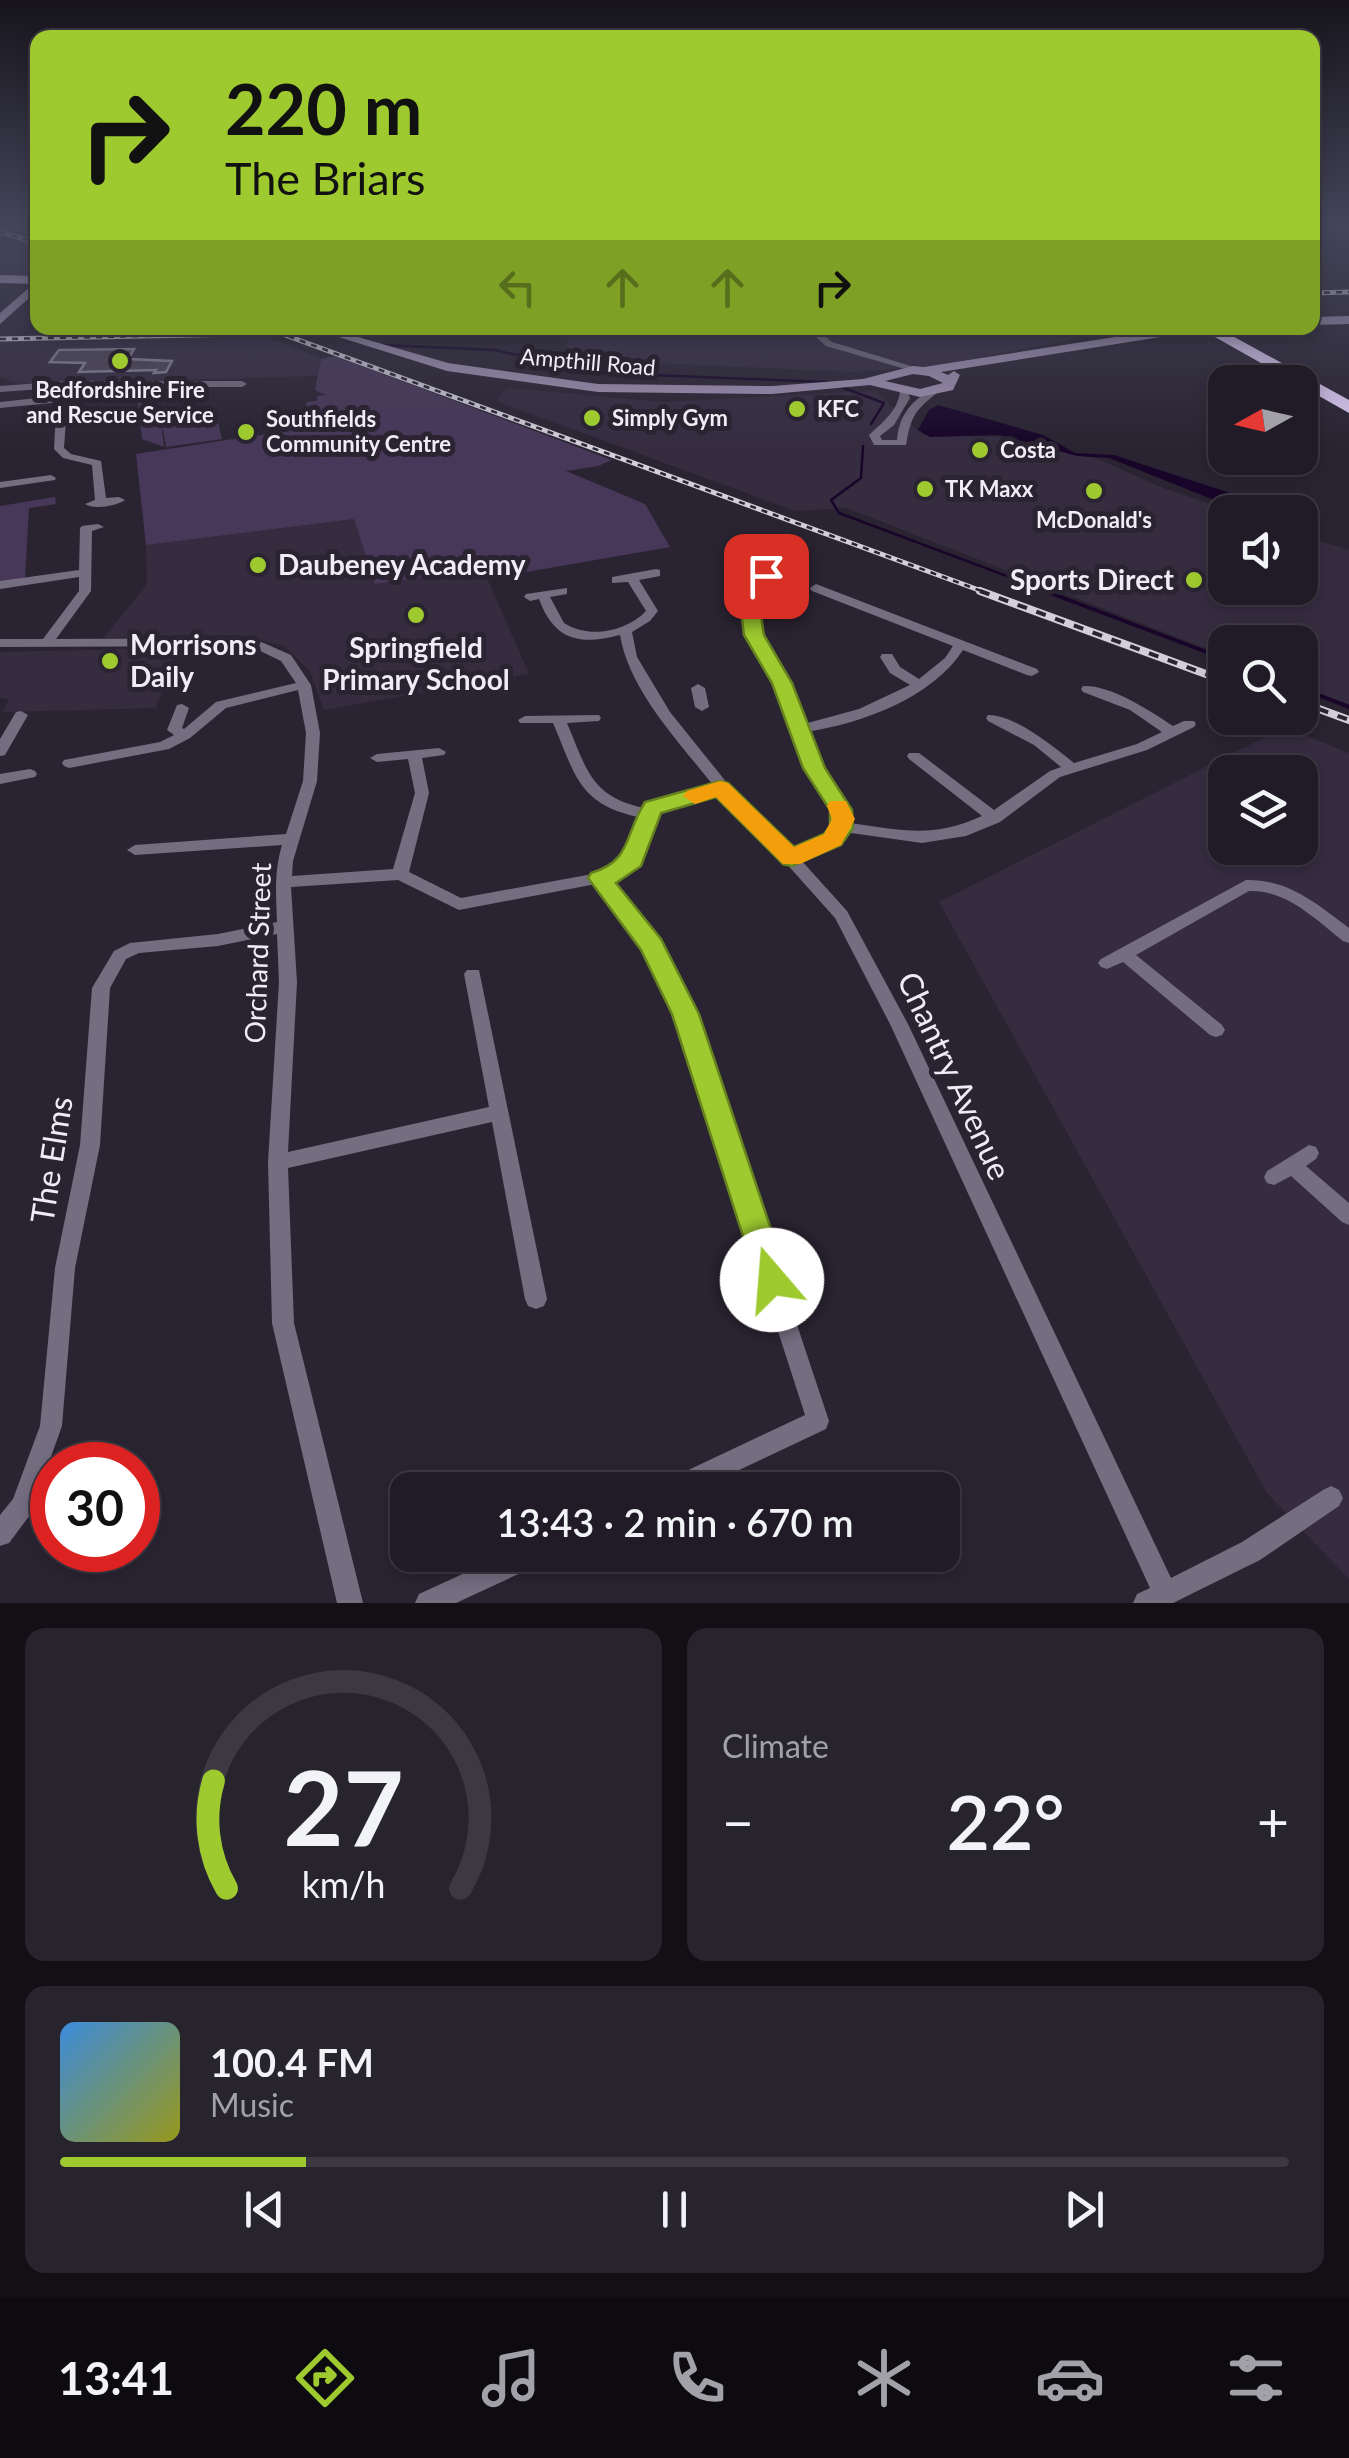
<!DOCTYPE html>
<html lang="en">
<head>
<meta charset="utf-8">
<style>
	body { margin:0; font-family:Lato,sans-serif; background:#28242e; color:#f1f3f6; height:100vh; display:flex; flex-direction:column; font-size:38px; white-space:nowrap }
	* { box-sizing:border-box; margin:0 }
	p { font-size:32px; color:#a2a1a7 }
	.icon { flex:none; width:55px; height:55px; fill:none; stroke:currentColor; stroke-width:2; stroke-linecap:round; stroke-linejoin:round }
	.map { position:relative; height:1603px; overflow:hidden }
	.drawer { display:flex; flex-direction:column; gap:25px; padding:25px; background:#120f15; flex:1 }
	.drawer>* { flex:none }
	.guide { position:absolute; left:30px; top:30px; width:1290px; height:305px; border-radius:20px; box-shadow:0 5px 15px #0003,0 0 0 2px #3d3943; background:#9eca2f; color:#111; overflow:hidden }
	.needle { width:65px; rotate:262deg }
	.buttons { position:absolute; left:1208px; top:365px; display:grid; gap:20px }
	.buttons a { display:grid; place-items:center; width:110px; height:110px; border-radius:20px; background:#201b26; box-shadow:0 5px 15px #0003,0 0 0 2px #3d3943; font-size:50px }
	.speed { position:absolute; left:30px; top:1442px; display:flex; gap:20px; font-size:50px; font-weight:700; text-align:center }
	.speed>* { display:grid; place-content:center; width:130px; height:130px; border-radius:50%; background:#201b26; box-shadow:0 5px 15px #0003,0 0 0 2px #3d3943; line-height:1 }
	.speed .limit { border:15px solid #d22; background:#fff; color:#111 }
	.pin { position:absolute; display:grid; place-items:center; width:85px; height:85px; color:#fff; margin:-42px; border-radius:20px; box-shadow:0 5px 15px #0006 }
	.me { position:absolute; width:110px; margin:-55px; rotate:342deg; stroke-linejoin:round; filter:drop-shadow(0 0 8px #0008) }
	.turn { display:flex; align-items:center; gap:35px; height:210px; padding:0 30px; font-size:45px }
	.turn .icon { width:130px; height:130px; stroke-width:2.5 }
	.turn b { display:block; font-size:70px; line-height:85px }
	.lanes { display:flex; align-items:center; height:95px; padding:0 30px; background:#0003; justify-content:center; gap:50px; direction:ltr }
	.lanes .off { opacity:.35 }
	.big { font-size:75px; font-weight:600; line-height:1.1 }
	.drawer .card { flex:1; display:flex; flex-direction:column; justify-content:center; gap:15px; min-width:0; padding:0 35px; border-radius:20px; background:#28242e }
	.drawer .dial { align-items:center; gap:0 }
	.dial svg { height:260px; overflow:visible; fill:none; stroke:#3d3943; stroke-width:7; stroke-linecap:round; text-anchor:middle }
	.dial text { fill:#f1f3f6; stroke:none }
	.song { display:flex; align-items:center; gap:30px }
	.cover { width:120px; height:120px; border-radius:15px; background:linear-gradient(135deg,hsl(210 70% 55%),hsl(60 70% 35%)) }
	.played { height:10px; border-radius:5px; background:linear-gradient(90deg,#9eca2f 20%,#3d3943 20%) }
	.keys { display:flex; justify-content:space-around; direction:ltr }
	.heat { display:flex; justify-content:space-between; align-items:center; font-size:55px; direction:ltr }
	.drawer .tiles { flex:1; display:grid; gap:25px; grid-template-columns:1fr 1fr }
	.card:last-child { grid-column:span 2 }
	.trip { position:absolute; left:390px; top:1472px; width:570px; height:100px; border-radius:20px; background:#201b26; box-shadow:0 5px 15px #0003,0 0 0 2px #3d3943; font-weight:600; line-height:100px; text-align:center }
	.menu { display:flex; height:160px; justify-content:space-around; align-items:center; background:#0d0b0f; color:#a2a1a7 }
	.menu .icon { width:70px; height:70px }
	.menu .selected { color:#9eca2f }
	.menu b { font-size:45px; color:#f1f3f6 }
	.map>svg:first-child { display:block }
</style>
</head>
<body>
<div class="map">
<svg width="1349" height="1603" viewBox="0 0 1349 1603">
	<rect width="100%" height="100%" fill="#2a2432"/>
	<path fill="#352c40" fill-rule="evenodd" d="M0 240 37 252V267L23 275 0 274Z
		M690 328H1131L941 365 854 372 566 359 568 337Z
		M269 337 321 359 317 376 20 384 0 377V341Z
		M507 388 662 402 875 391 923 435 998 437 1098 459 1163 488 1234 512H1225V588H1300V535L1349 550V705L1300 686V642H1225V656L847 508 795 511 496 401Z
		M354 519 376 584 483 569 529 674 324 710 310 671 284 646 240 635 103 638 147 585 146 545Z
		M178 648 156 708 3 712 9 699 0 698V652Z
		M1285 727 1349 753V1579L1267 1493 939 902ZM1225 772H1300V848H1225Z"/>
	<path fill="#473859" d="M335 356 612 460 598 466 566 471 645 504 670 547 487 579 482 569 375 584 354 519 146 545 136 454 273 433 269 423 309 417 306 402 317 401V396L326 395 315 390 321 359Z
		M136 385H198L199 390 147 397 152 423 157 422 156 415 189 411 190 417 161 421 164 447 142 439Z
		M217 417 222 439 166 447 162 424Z
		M55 497 56 504 29 508 25 578 0 582V506Z"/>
	<path fill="#180529" d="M938 405 1043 435 1075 453 1114 455 1288 512H1261L1224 504 1109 458 1077 456 999 435 930 437 918 430 929 410Z"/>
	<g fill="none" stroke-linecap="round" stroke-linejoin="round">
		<path stroke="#180529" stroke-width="2.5" d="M349 328 358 337
			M382 345 495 350 521 356 534 364 576 372 828 382
			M841 387 884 403 871 424
			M863 446 861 478 831 500 839 513 1052 593"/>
		<path stroke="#180529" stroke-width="4" d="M1045 591 1225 659
			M1300 688 1349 707"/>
	</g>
	<path fill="#4d4656" stroke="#8b8496" stroke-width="2.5" d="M134 349 128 359 172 361 166 372 154 373 156 370 79 372 85 363 50 362 59 350Z"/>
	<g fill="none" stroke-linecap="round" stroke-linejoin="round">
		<path fill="#756d80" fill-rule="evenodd" d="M30 223H38V228H32Z
			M806 328H816L832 342 924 370 919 373 826 346Z
			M67 381H242L247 384 242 387H80L66 414 121 407 126 410 121 413 66 420 64 448 71 454 101 461 106 498 119 497 125 500C116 506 94 510 85 504L95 500 92 465 63 458 54 449 56 410 61 402 0 408V402L65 395 70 387 0 392V386Z
			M900 388H906L910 398 894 425 880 436 882 440H897C899 417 909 403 929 391L937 393C914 411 911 417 906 445H874L869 435C884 421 900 409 900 388Z
			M51 475 56 478 55 480 0 488V482Z
			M98 524 104 527 92 531 91 591 56 639 252 638 291 655 311 685 320 733 317 781 293 861 292 876 393 869 415 793 408 759 377 762 370 758 377 754 439 748 446 752 444 755 422 758 429 793 409 872 461 898 598 873 610 869 625 856 638 817C578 804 575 774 553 723H520L518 720 525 716 599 715 601 718 599 721 567 723C586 768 591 797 644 808L648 804 713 785C679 742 629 690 620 635 579 646 554 640 539 599L530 601 524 597 526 594 567 588V594L550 597 564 623C589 639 626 632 646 611L628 582 612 583V577L656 569 660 570V576L639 580 658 611 650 621 632 632 637 657 670 712 752 814 793 851 827 836 836 819 807 768 775 683 753 648 742 596 758 577 753 576V570H761L772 576 754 596 767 648 789 683 804 724 859 709 910 685 890 673 880 657 882 654H892L900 667 919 679 945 658 953 646 812 591 810 588 816 584 1037 669 1039 672 1032 676 1027 675 963 650C932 698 862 723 807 732L821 768 852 819 849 823C902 830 932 839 982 816L909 759 907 756 909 753H919L994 810 1050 771 1061 767 1034 745 988 721 986 718 988 715C1014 714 1054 747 1074 763L1137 744 1162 732 1130 710 1083 692 1081 689 1083 686C1112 685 1150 711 1173 726L1184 721H1194L1196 724 1194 727 1147 750 1060 777 1000 822 966 836 922 843 844 832 838 843 801 860 847 911 908 1024 1171 1578 1242 1542 1323 1490 1331 1486 1339 1490 1343 1498 1339 1506 1260 1560 1173 1603H1133L1137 1594 1150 1588 890 1024 835 918 785 862 742 822 719 793 658 810C638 839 649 866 610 880L658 942 694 1015 829 1421 826 1429 697 1490H659L663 1482 805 1415 676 1015 645 949 596 884 459 910 398 880 291 887 297 982 288 1152 489 1107 464 974 467 970H479L547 1299 544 1306 536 1309 528 1306 525 1299 492 1122 288 1168 294 1323 363 1603H337L272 1323 268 1162 279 982 277 934 218 946 139 953 126 959 110 988 100 1145 75 1268 62 1426 30 1515 9 1543 0 1546V1515L13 1499 40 1426 55 1268 80 1145 92 988 114 951 130 943 218 934 277 922C276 895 274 871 282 845L135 855 127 850 135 845 286 834 303 781 306 733 298 690 226 708 190 738 169 749 69 768 64 766 62 763 64 760 160 742 174 735 167 730 177 705 182 704 189 708 182 728 184 729 216 702 296 683 281 661 250 646 0 647V639H43L79 591V577L0 589V581L79 570 80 528 82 526Z
			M698 684 705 688 709 707 702 711 695 707 691 688Z
			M21 711 28 715 5 755 0 756V739L16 712Z
			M30 769 35 771 37 774 35 777 0 784V774Z
			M1246 880C1288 879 1317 904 1349 928V943L1343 941C1315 919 1287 890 1249 891L1136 955 1222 1025 1225 1030 1222 1035 1216 1037 1210 1035 1123 962 1107 969 1101 967 1098 963 1101 959Z
			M1309 1145 1316 1147 1319 1153 1316 1159 1306 1166 1349 1203V1225L1342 1222 1291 1176 1274 1185 1267 1183 1264 1177 1267 1171Z
			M504 1555H543L540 1564 456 1603H415L419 1594Z"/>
		<path fill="#a294b4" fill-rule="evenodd" d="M38 280V290L0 324V313Z
			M1349 316V324L1312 325V317Z
			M310 328H327L448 363 598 384 772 386 863 379 913 366 924 367 1172 328 1179 331 1173 335 941 372 948 375 954 371 960 375 953 390 920 397 870 385 772 394 598 392 447 371ZM913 374 929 376 943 383 920 389 885 381Z"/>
		<path fill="#c4b2db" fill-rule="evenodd" d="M0 275 38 276V284L0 283Z"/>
		<path fill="#e1d0f8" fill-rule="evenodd" d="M1199 328H1218L1349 400V413Z"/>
		<g stroke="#d3cfda" stroke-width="5">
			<path id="rail-far1" d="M0 232 38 243
				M1312 293 1349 292
				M266 328 987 593
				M0 339 542 328"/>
		</g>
		<g stroke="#d3cfda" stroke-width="8">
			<path id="rail" d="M980 591 1225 681
				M1300 702 1349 720"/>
		</g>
		<use href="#rail-far1" stroke="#2a2432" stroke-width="2.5" stroke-dasharray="6" stroke-linecap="butt"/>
		<use href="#rail" stroke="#2a2432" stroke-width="4" stroke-dasharray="10" stroke-linecap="butt"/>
		<path stroke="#a294b4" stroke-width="11" d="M1173 331 1208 328"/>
	</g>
	<linearGradient id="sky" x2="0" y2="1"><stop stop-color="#17141c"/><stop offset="0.5" stop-color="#44455a"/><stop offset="1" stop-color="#44455a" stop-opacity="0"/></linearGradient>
	<rect width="1349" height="447" fill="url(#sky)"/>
	<path fill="#9eca2f" stroke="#67831f" stroke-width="2.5" d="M766 570 775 576 758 596 764 635 792 683 825 768 852 810 853 828 841 845 792 866 783 864 716 797 661 813 641 866 616 883 661 939 699 1014 788 1280 784 1290 772 1294 761 1290 757 1280 672 1014 641 950 588 878 591 873C632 861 624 835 645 802L720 781 728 783 794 847 824 834 830 826V810L803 768 772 683 744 635 739 596 759 572Z"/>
	<path fill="#f59e0b" d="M720 781 728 783 794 847 824 834 832 819 827 806 830 801H846L855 819 841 845 800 864H783L716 797 695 804 683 796 687 791Z"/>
	<g fill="#9eca2f" stroke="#2a2432" stroke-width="4">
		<circle cx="120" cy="361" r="10"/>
		<circle cx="797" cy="409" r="10"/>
		<circle cx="592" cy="418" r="10"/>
		<circle cx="246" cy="432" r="10"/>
		<circle cx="980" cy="450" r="10"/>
		<circle cx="925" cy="489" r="10"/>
		<circle cx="1094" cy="491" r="10"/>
		<circle cx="258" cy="565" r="10"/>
		<circle cx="1194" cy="580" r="10"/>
		<circle cx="416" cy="615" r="10"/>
		<circle cx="110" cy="661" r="10"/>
	</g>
	<g text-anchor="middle" stroke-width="10" stroke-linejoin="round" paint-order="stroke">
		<g font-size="22" fill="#f0ecf6" stroke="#2a2432">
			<text transform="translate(588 362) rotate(5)" y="8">Ampthill Road</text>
		</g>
		<g font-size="22" font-weight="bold" fill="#f0ecf6" stroke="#2a2432" text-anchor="start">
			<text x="120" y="398" text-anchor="middle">Bedfordshire Fire<tspan x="120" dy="25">and Rescue Service</tspan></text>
			<text x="817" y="417">KFC</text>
			<text x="612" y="426">Simply Gym</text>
			<text x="266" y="427">Southfields<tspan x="266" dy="25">Community Centre</tspan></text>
			<text x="1000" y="458">Costa</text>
			<text x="945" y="497">TK Maxx</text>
			<text x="1094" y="528" text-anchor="middle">McDonald's</text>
		</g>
		<g font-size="28" font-weight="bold" fill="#f0ecf6" stroke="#2a2432" text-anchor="start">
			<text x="278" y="575">Daubeney Academy</text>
			<text x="1174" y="590" text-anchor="end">Sports Direct</text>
			<text x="130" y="655">Morrisons<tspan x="130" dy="32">Daily</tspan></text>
			<text x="416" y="658" text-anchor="middle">Springfield<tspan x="416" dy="32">Primary School</tspan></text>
		</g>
		<g font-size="28" fill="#f0ecf6" stroke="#2a2432">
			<text transform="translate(258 953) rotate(-88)" y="10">Orchard Street</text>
		</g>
		<g font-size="32" fill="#f0ecf6" stroke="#2a2432">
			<text transform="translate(954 1076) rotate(65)" y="11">Chantry Avenue</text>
			<text transform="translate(52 1160) rotate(-81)" y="11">The Elms</text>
		</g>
	</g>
</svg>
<div class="buttons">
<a><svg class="needle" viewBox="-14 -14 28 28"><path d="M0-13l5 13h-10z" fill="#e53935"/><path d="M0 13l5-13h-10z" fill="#a2a1a7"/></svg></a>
<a><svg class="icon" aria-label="sound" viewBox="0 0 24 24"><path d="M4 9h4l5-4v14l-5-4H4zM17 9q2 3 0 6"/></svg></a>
<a><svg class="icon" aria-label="search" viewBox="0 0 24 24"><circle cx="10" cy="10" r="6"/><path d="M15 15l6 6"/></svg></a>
<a><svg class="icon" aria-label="layers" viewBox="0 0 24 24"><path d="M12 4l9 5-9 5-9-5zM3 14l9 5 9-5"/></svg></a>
</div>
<div class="speed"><div class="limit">30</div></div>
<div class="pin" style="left:766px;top:576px;background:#d93025"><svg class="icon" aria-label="arrive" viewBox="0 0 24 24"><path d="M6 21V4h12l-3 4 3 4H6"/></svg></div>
<svg class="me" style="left:772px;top:1280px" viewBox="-20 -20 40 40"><circle r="19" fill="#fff"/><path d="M0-13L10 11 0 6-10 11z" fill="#9eca2f"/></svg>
<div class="trip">13:43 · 2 min · 670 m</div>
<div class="guide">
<div class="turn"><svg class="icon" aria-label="right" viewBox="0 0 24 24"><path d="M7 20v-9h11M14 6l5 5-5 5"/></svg><div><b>220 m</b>The Briars</div></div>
<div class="lanes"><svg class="icon off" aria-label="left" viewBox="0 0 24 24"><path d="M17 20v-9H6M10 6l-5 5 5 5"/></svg><svg class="icon off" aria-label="ahead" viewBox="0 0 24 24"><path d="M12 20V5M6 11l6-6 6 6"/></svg><svg class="icon off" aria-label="ahead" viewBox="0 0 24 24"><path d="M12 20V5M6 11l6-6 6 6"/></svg><svg class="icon" aria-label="right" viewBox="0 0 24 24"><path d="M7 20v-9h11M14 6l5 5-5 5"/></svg></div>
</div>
</div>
<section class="drawer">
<div class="tiles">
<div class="card dial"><svg viewBox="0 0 100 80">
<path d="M14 69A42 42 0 1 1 86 69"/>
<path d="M14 69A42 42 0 0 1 10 36" stroke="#9eca2f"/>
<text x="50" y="56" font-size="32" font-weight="700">27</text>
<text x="50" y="72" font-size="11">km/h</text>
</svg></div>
<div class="card"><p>Climate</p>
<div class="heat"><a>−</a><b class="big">22°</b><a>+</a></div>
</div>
<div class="card">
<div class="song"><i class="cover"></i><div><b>100.4 FM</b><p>Music</p></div></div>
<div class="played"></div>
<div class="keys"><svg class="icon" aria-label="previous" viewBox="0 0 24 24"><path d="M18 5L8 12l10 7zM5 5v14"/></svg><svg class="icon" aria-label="pause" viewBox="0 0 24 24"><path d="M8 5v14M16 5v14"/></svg><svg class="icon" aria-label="next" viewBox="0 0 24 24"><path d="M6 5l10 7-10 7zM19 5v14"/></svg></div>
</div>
</div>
</section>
<nav class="menu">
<b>13:41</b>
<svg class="icon selected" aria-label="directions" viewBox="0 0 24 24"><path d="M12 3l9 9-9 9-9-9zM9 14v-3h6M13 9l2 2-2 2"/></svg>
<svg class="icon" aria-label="music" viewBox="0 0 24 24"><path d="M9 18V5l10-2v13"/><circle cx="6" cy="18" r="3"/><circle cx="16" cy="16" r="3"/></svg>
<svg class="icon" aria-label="phone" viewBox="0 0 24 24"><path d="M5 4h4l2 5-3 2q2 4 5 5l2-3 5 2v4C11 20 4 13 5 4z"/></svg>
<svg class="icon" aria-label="climate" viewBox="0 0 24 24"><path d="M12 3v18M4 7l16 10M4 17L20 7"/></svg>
<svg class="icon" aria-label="car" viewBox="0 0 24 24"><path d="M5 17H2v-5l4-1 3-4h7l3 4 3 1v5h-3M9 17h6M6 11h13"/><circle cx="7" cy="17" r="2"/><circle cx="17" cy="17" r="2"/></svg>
<svg class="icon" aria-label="filters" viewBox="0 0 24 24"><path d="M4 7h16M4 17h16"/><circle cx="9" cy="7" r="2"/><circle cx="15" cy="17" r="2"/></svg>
</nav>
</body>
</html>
